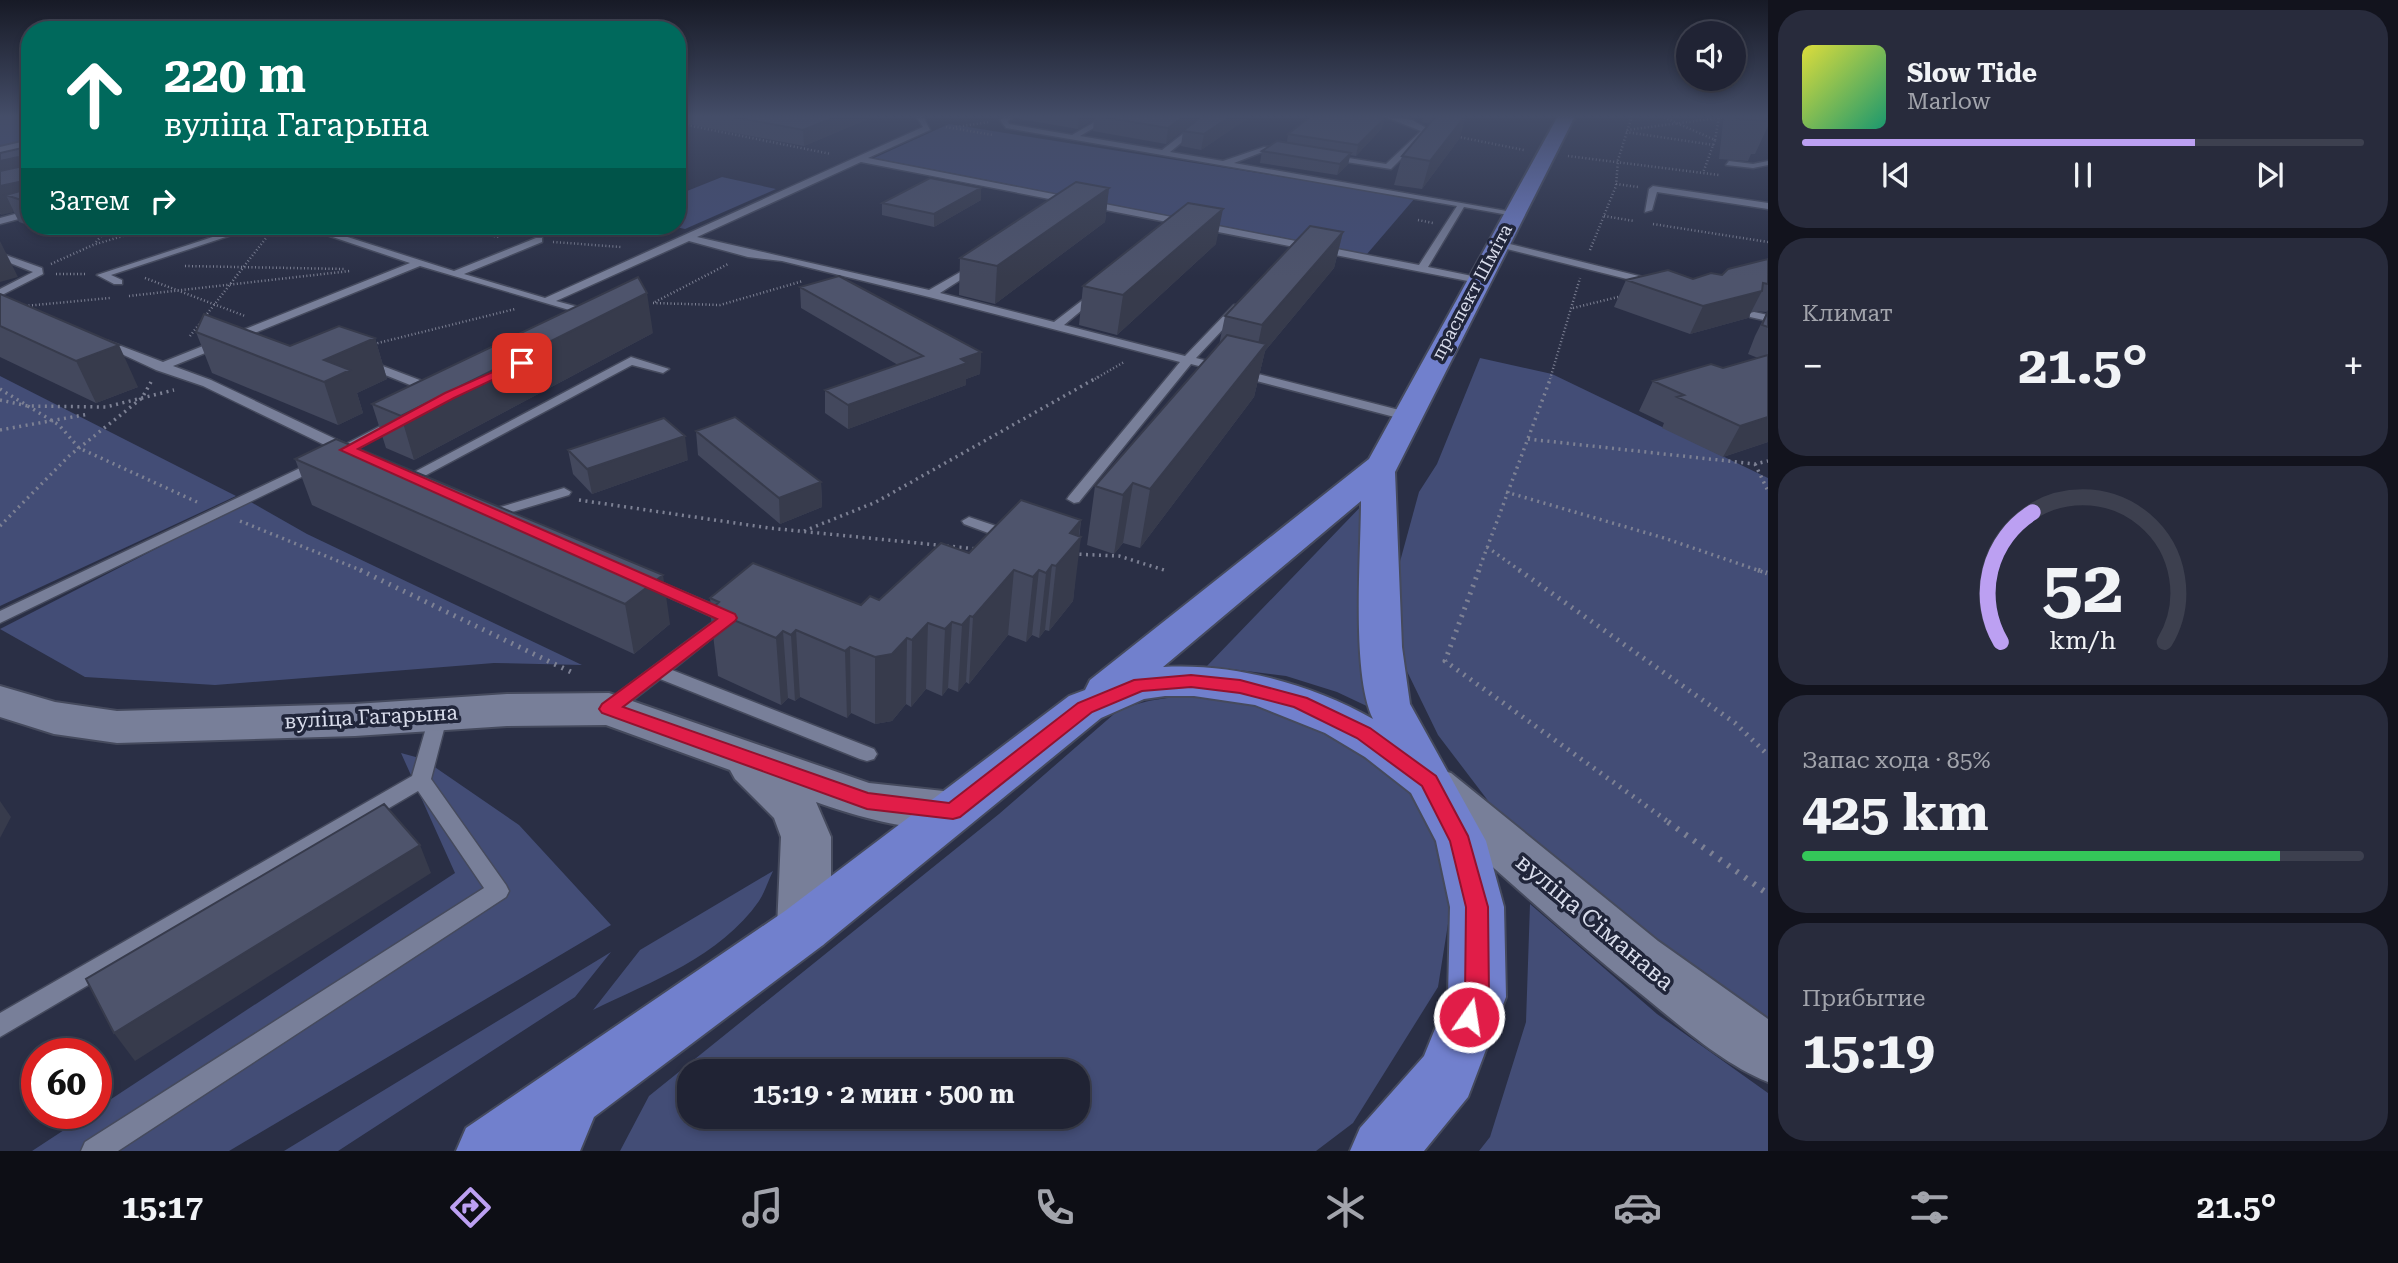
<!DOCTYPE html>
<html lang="ru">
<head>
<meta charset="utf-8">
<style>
	body { margin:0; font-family:"Roboto Serif",serif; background:#282b3c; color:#f1f3f6; height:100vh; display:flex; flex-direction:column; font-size:26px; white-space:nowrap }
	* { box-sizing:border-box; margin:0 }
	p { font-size:23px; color:#a2a4ac }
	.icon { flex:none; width:38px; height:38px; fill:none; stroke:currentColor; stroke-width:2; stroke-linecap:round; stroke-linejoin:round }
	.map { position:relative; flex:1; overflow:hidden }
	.sheet { display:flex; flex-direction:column; gap:10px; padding:10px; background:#12131d; width:630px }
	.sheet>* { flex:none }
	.top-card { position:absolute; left:21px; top:21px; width:665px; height:214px; border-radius:28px; box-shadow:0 4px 10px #0003,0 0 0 2px #3d404f; background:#00695c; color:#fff; overflow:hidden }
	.tools { position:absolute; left:1676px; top:21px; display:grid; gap:14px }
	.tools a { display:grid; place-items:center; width:70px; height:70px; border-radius:50%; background:#202334; box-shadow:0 4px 10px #0003,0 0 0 2px #3d404f; font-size:35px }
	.speed { position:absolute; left:21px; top:1038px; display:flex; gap:14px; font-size:35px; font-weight:700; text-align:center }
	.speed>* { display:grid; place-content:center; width:91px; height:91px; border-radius:50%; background:#202334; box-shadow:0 4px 10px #0003,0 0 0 2px #3d404f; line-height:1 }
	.speed .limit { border:10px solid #d22; background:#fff; color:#111 }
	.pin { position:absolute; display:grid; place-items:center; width:60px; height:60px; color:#fff; margin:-30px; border-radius:14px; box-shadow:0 4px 10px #0006 }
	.me { position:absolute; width:77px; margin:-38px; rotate:13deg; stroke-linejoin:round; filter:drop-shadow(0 0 5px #0008) }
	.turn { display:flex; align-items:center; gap:24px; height:147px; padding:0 28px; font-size:32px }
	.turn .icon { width:91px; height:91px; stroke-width:2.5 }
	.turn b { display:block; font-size:49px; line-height:60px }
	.then { display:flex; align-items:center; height:66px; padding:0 28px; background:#0003; gap:14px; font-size:26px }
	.big { font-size:52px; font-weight:700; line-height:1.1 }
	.sheet .widget { flex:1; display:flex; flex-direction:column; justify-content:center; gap:10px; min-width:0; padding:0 24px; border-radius:28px; background:#282b3c }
	.sheet .dial { align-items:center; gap:0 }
	.dial svg { height:182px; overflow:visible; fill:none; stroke:#3d404f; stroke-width:7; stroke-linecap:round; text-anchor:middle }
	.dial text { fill:#f1f3f6; stroke:none }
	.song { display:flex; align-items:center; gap:21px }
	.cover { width:84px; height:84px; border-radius:10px; background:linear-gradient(135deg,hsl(60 70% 55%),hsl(160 70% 35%)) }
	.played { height:7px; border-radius:4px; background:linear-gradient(90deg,#bca0f2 70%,#3d404f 70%) }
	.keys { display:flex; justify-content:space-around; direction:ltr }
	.heat { display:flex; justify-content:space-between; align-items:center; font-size:38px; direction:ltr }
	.charge { height:10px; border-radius:5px; background:linear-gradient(90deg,#34c759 85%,#3d404f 0) }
	.trip { position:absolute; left:677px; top:1059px; width:413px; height:70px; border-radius:28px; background:#202334; box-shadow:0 4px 10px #0003,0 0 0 2px #3d404f; font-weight:700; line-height:70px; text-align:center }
	.dock { display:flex; height:112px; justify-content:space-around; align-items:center; background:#0d0e15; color:#a2a4ac }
	.dock .icon { width:49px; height:49px }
	.dock .on { color:#bca0f2 }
	.dock b { font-size:32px; color:#f1f3f6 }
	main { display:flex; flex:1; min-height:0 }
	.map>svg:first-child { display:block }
</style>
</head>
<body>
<main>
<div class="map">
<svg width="1768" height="1151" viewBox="0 0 1768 1151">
	<rect width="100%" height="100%" fill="#2a2f45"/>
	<path fill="#434d76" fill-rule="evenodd" d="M0 116H30V143L0 149Z
		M949 124 1415 198 1367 254 874 158Z
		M722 177 776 189 685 229 671 226H677V195Z
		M1480 358 1552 374 1768 478V1028L1599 905 1489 802 1438 735 1402 661 1398 569 1419 492 1437 464Z
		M0 376 236 496 0 606Z
		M1369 498 1373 709 1337 692 1286 676 1207 666Z
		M249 501 307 534 582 665 494 663 215 685 85 677 0 629Z
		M1191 696 1232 699 1277 709 1340 735 1411 789 1429 819 1454 886 1438 987 1353 1123 1316 1151H620L649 1096 999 814 1114 714C1140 700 1162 698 1191 696ZM690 1071H1078V1116H690Z
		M401 753 423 759 519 825 611 925 229 1151H32L90 1113H96V1109L455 873Z
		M773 871C768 881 765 892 759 901 720 957 652 981 593 1010L640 950Z
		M1530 904 1657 1014 1768 1093V1151H1479L1490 1137 1526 1022Z
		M611 952 575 997 338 1151H284Z"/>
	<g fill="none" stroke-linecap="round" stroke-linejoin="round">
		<g stroke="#454a5d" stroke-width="3">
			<path id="lane" d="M916 116H923L930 130 868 158 1419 265 1457 206 1006 128 1000 120 1005 116H1014L1008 121 1009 124 1072 135 1105 116H1114L1080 136 1162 150 1206 116H1214L1170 152 1223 161 1264 147H1284L1287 151H1265L1234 163 1518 213 1514 216 1464 207 1428 267 1482 278 1483 280 1478 283 861 162 697 237 929 290 976 263 981 266 979 268 940 293 1054 322 1097 289 1102 292 1101 294 1064 325 1185 356 1234 305H1242V309L1196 358 1411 413 1412 416 1406 420 1191 364 1079 502 1074 503 1067 499 1069 496 1180 362 929 297 782 261 748 257 689 241 556 301 597 312V316L593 317 420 266 173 366 211 380 346 444 392 420H402L403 423 355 450 354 454 339 457 332 453 335 450 203 386 156 370 98 343 108 341 163 362 410 263 300 226H313L454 271 536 238H542V242L464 274 545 298 923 127Z
				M1383 116 1412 120 1430 130 1391 169 1327 159 1330 155 1386 164 1421 131Z
				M1729 161 1753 164 1768 161V165L1753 168 1726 165Z
				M1653 186 1768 203V209L1657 192 1652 210 1645 212 1649 189Z
				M30 210V216L0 224V218Z
				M246 226H259L111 275 122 280V284H114L97 275Z
				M1498 241 1659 281 1660 283 1655 286 1495 246V242Z
				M0 253 42 268 43 274 0 296V289L33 272 0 259Z
				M1754 312 1768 315V321L1750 317V313Z
				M631 357 669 369 663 373 632 365 415 481H405L403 478Z
				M367 360 438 387 440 390 434 394 430 393 363 366V362Z
				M319 459 326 463 324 466 0 623V611Z
				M564 488 571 492 569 495 492 518 485 514 487 511Z
				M969 517 1005 529 1007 532 998 544H988L985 541 991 534 964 524 962 521Z
				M648 577 735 614 737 618 672 670 874 749 877 754 874 759 867 761 860 759 660 679 615 714H603L600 709 603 704 717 619 642 585 640 582Z
				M439 708 445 709 448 714 431 779 506 885 509 891 506 897 118 1151H81L85 1142 484 888 418 791 0 1037V1013L412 776 430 714 433 709Z"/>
		</g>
		<g stroke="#454a5d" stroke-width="4">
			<path id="secondary" d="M30 140V152L0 159V147Z
				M0 686 55 702 117 711 355 704 507 694 609 693 869 783 953 792 970 798 978 811 970 824C928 838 858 817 816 802L831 837V928L823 945 804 951 785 945 777 928 781 837 774 818 735 779 730 770 606 725 507 726 355 736 117 743 54 734 0 717Z
				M1434 768 1451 773 1658 941 1768 1019V1082C1723 1064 1683 1028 1646 998 1567 935 1492 866 1417 799L1410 786 1417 773Z"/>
		</g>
		<g stroke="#454a5d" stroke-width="4">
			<path id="primary" d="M1558 116H1575L1395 472 1402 647 1410 704 1486 841 1504 907 1506 997 1468 1097 1424 1151H1350L1360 1128 1424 1056 1448 997 1450 907 1436 841 1411 793 1365 757 1325 733 1255 705 1194 696H1165L1144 699 1101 718 823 945 594 1117 580 1151H456L466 1128 785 911 1069 696 1085 690 1090 680 1369 459ZM1361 501C1361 554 1351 674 1373 719 1311 684 1234 663 1163 667Z"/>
		</g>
		<path stroke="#7d8194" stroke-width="2.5" stroke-dasharray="1 2.5" stroke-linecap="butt" d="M1661 116 1715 140 1703 173
			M677 123 831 154
			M946 127 993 135
			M956 127 989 122
			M1627 130 1733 116
			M1626 132 1714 145
			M1454 136 1524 150
			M1715 140 1719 117
			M1568 156 1719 175
			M1616 184 1638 187
			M1604 216 1634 221
			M1418 220 1433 223
			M1653 224 1768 242
			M446 226 499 237
			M96 242 110 226
			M553 242 621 247
			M1590 250 1616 186 1618 160 1632 116
			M51 264 93 245 156 226
			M185 266 344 269
			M56 274H86
			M145 278 245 316
			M129 296 350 271
			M655 302 728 264
			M653 303 720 305 803 281
			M25 306 110 298
			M1573 308 1622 296
			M190 336 266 238
			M374 344 515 309
			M1095 379 1124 362
			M1550 379 1580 278"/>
		<path stroke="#7d8194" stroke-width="3.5" stroke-dasharray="2 4.5" stroke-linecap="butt" d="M0 389 59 425 79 448 197 502
			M0 400 28 406 106 407 174 390
			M0 430 89 414
			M1528 439 1755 464 1768 461
			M1755 464 1768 491
			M1506 492 1664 538 1763 572
			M579 500 769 528 977 549
			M240 521 365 572
			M0 526 69 456 142 398 151 382
			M804 531 876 502 1098 377
			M1487 547 1522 572
			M1073 554 1119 556 1164 570
			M1478 572 1551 377"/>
		<path stroke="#7d8194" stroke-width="5" stroke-dasharray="2 6" stroke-linecap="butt" d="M360 570 571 672
			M1479 570 1445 661 1670 823
			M1519 570 1735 723 1768 755
			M1758 570 1767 573"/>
		<path stroke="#7d8194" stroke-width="6" stroke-dasharray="2.5 8" stroke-linecap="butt" d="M1668 822 1768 894"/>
		<use href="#lane" fill="#787f99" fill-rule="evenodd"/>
		<use href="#secondary" fill="#787f99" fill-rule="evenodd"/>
		<use href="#primary" fill="#7180cd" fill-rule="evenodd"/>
	</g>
	<path fill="#43485d" d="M677 116H875L804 146 677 122Z
		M1020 116H1201L1166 144 1093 131 1094 119 1078 129 1020 119Z
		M1202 116H1251L1201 150 1181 146 1183 131Z
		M1424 116H1466L1459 139 1422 189 1394 185 1402 156 1430 124 1422 122Z
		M1726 116H1768V126L1755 154H1751L1748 161 1719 159 1723 122Z
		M1382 128 1356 156 1350 155 1348 164 1337 175 1260 163 1262 151 1287 142 1288 134Z
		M30 151V226H40L34 227 19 222 14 212 0 214V153Z
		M1109 188 1105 222 995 304 959 295 960 258Z
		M981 200 934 227 882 215V203Z
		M1343 232 1334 268 1265 351 1254 397 1140 548 1123 543 1114 554 1087 545 1095 486 1219 345 1225 316Z
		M1216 244 1117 335 1079 325 1083 286Z
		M1768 259V442L1723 457 1662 428 1664 423 1639 411 1653 381 1723 368 1758 358 1748 354 1755 336 1767 312 1752 311 1748 318 1690 334 1614 307 1626 280 1693 279 1722 275Z
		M800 287 981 352 980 374 966 379V385L848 429 825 413V390L898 365 801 308Z
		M0 294 138 387 96 403 0 357Z
		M196 332 290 346 375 338 387 379 357 393 363 413 338 425 212 373Z
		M653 333 414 460 386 448 372 404Z
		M696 431 821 482 822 507 780 524 698 455Z
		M568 450 688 460 592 494 573 474Z
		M295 459 670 624 634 654 312 505Z
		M1081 520 1073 601 1049 631 1045 630 1039 638 1032 635 1026 642 1008 635 969 684 966 682 958 692 948 688 942 696 926 689 911 707 906 704 892 721 875 724 851 713 847 718 800 697 795 701 788 698 781 705 718 676 710 610 711 609 710 598 861 605 879 600 969 553Z"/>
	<path fill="#373b4c" d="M838 116H875L804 146 803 130Z
		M1079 116H1095L1094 119 1078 129Z
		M1184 116H1201L1166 144 1168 128Z
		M1231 116H1251L1201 150 1204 134Z
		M1465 116H1466L1459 139 1422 189 1430 161Z
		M1385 118 1382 128 1356 156 1358 145Z
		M1351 153 1348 164 1337 175 1340 164Z
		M18 157 29 182 30 219 21 200 6 195 14 212 1 215 0 212V161Z
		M981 188V200L934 227V214Z
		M1109 188 1105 222 995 304 997 266Z
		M1223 209 1216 244 1117 335 1123 295Z
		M1343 232 1334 268 1265 351 1254 397 1140 548 1150 489 1255 359 1262 325Z
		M0 241 18 277 0 282Z
		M1762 291 1748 318 1690 334 1703 306Z
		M647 293 653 333 414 460 401 416Z
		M375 338 387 379 357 393 363 413 338 425 324 382V360Z
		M119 345 138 387 96 403 76 361Z
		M981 352 980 374 966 379V385L848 429V405L961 359Z
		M1768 417V442L1723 457 1740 426Z
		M685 436 688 460 592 494 587 469Z
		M821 482 822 507 780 524 779 498Z
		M1133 483 1123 543 1114 554 1123 495Z
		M1081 520 1078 540 1081 537 1073 601 1049 631 1056 566 1070 533Z
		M1052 565 1045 630 1039 638 1046 573Z
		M1014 570 1008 635 969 684 973 617Z
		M1039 570 1032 635 1026 642 1033 577Z
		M663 575 670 624 634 654 625 604Z
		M970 616 966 682 958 692 962 625Z
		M952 622 948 688 942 696 945 629Z
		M928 623 926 689 911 707 912 640Z
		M796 630 800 697 795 701 791 635Z
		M783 631 788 698 781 705 776 638Z
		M907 638 906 704 892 721 875 724V657Z
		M850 647 851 713 847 718 845 651Z
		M0 801 11 817 0 838Z
		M420 845 431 873 135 1061 114 1033Z"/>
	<path fill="#4e546c" stroke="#373b4c" stroke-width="2" d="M728 116H838L803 130Z
		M1096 116H1184L1168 128Z
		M1202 116H1231L1204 134 1183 131Z
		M1311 116H1371L1385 118 1358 145 1288 134Z
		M1436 116H1465L1430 161 1402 156Z
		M1737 116H1767L1766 121 1737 119Z
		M1277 141 1351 153 1340 164 1262 151Z
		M22 148 30 151V198L21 200 6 195 20 191 19 182 0 186V171L19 167 21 160 18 157 0 161V153Z
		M930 178 981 188 934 214 882 203Z
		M1076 182 1109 188 997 266 960 258Z
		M1188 203 1223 209 1123 295 1083 286Z
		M1310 226 1343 232 1262 325 1225 316Z
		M1768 259V284L1763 283 1762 291 1703 306 1626 280 1668 270 1693 279 1711 273 1722 275 1728 269Z
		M839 276 981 352 961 359 967 363 848 405 825 390 923 356 800 287Z
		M638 277 647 293 401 416 372 404Z
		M0 294 119 345 76 361 0 326Z
		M1768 311V327L1762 325Z
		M204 314 290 346 339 326 375 338 324 360 350 370 324 382 196 332Z
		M1227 335 1266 344 1150 489 1133 483 1123 495 1095 486Z
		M1768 355V417L1740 426 1677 397 1684 395 1653 381 1711 364 1723 368Z
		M735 417 821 482 779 498 696 431Z
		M664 418 685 436 587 469 568 450Z
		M336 439 663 575 625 604 295 459Z
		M1021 500 1081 520 1070 533 1081 537 1056 566 1052 565 1046 573 1039 570 1033 577 1014 570 973 617 970 616 962 625 952 622 945 629 928 623 912 640 907 638 892 654 875 657 850 647 845 651 796 630 791 635 783 631 776 638 710 610 719 602 710 598 753 563 861 605 870 596 879 600 941 543 969 553Z
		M384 804 420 845 114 1033 86 979Z"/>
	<linearGradient id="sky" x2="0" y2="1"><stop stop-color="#171a26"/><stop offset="0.42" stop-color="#444d68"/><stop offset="1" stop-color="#444d68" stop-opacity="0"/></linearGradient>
	<rect width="1768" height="277" fill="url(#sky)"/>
	<path fill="#e11d48" stroke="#92132f" stroke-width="2" d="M518 361 528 363 454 398 358 449 735 614 737 618 735 621 623 707 868 793 949 803 1078 703 1134 680 1191 675 1240 680 1307 698 1370 728 1436 776 1468 836 1488 907 1489 997 1478 1025 1469 1028 1461 1025 1457 1017 1465 997 1466 907 1450 841 1422 786 1357 738 1294 707 1240 693 1191 687 1142 691 1092 712 960 817 953 819 867 809 602 713 599 709 602 704 717 619 340 450 445 393Z"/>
	<g text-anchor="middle" stroke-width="7" stroke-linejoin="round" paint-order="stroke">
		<g font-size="18" fill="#d8dceb" stroke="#20253a">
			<text transform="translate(1472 292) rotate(-62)" y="6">праспект Шміта</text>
		</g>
		<g font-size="21" fill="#d8dceb" stroke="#20253a">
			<text transform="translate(371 717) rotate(-3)" y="7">вуліца Гагарына</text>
		</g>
		<g font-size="24" fill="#d8dceb" stroke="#20253a">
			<text transform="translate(1595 922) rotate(40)" y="8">вуліца Сіманава</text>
		</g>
	</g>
</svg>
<div class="tools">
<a><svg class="icon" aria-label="sound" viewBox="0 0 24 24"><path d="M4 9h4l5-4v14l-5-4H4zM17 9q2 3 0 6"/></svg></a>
</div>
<div class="speed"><div class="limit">60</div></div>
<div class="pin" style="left:522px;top:363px;background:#d93025"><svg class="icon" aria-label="arrive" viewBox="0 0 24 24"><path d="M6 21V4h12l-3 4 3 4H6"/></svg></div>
<svg class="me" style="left:1469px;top:1017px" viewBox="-20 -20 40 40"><circle r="17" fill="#e11d48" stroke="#fff" stroke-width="3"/><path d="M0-11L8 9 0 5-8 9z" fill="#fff"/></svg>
<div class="trip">15:19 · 2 мин · 500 m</div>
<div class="top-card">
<div class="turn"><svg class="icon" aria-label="ahead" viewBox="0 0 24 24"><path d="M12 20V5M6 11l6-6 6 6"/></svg><div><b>220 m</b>вуліца Гагарына</div></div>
<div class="then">Затем<svg class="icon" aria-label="right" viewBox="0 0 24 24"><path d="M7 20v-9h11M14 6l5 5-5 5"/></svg></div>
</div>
</div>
<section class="sheet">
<div class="widget">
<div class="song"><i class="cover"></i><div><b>Slow Tide</b><p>Marlow</p></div></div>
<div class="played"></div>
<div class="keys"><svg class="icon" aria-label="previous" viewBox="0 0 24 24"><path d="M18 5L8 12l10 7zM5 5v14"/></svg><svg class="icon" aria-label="pause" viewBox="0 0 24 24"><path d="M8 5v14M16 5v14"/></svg><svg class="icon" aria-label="next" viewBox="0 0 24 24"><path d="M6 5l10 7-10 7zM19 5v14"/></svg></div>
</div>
<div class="widget"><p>Климат</p>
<div class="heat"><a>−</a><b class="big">21.5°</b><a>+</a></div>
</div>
<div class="widget dial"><svg viewBox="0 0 100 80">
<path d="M14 69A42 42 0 1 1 86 69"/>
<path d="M14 69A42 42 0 0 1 28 12" stroke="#bca0f2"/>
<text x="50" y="56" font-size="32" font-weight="700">52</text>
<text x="50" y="72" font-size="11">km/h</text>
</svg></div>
<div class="widget"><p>Запас хода · 85%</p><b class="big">425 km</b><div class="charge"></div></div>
<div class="widget"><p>Прибытие</p><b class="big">15:19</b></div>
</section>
</main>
<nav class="dock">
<b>15:17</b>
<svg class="icon on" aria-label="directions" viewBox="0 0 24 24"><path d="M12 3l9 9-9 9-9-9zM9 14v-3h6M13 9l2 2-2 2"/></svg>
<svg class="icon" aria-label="music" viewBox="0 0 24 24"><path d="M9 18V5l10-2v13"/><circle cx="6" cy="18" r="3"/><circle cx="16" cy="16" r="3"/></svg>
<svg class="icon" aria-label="phone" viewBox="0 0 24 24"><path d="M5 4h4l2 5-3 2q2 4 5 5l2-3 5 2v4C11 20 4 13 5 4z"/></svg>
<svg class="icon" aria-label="climate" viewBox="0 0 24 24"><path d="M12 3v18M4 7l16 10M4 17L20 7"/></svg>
<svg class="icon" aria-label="car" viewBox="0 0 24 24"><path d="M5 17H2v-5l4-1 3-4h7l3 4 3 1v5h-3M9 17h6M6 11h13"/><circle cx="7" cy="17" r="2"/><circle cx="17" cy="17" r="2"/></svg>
<svg class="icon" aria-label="filters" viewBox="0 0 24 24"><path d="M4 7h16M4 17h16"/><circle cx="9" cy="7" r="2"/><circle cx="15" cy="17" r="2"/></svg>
<b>21.5°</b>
</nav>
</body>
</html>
